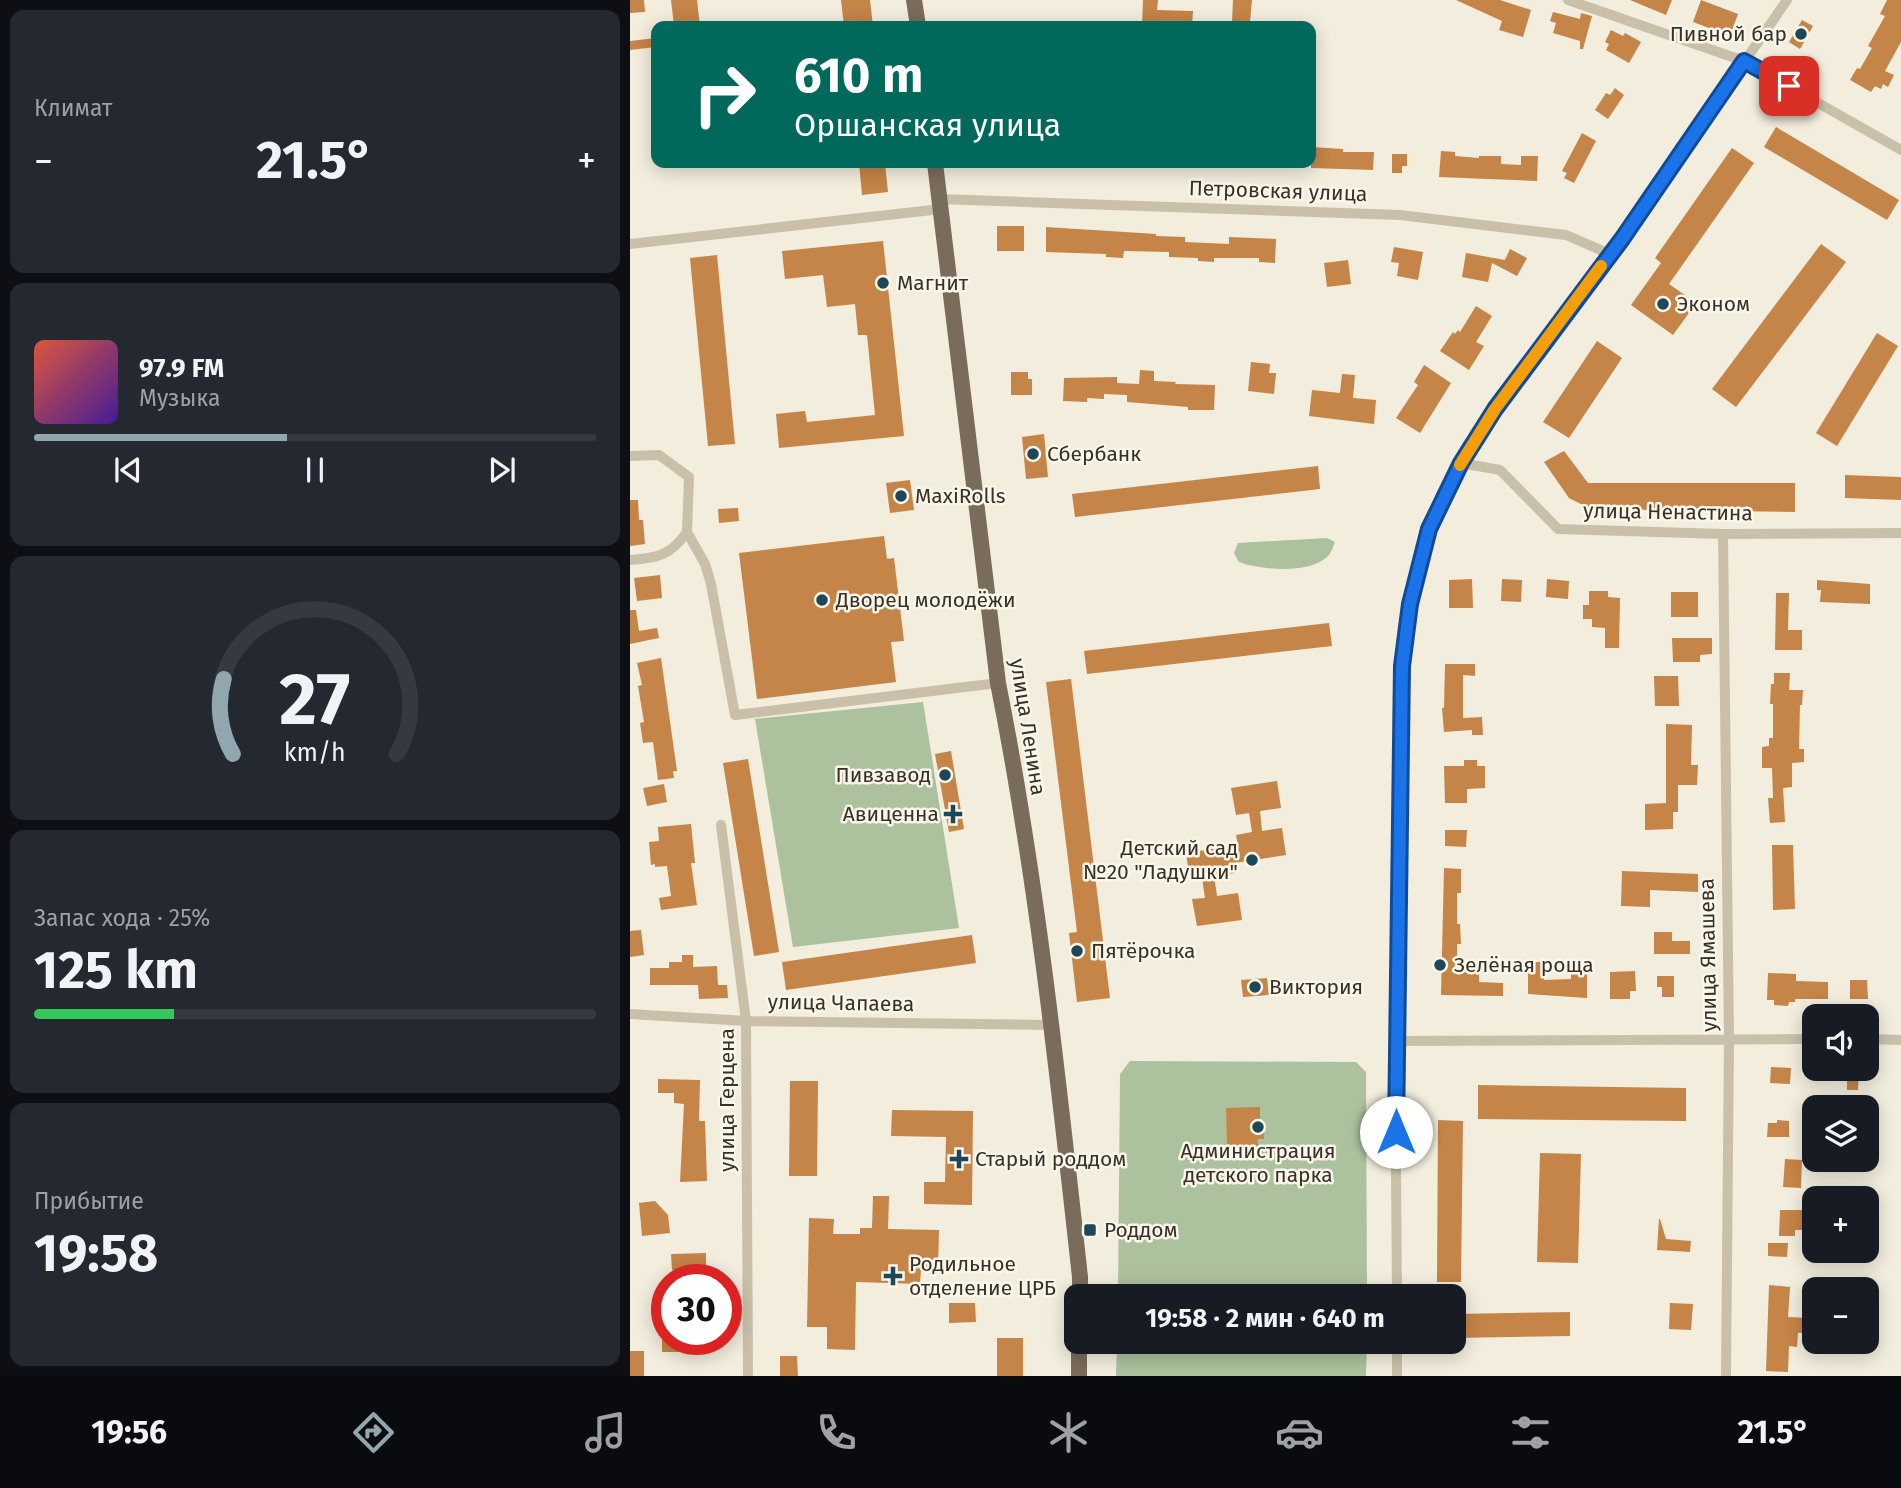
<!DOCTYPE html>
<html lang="ru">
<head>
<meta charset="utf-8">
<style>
	body { margin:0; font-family:"Fira Sans",sans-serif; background:#242831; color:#f1f3f6; height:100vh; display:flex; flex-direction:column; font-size:26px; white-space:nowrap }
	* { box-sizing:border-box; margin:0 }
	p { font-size:23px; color:#9ea1a6 }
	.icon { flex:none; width:38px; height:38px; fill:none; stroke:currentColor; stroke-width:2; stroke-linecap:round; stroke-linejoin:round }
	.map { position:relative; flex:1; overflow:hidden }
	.drawer { display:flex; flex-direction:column; gap:10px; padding:10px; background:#0d0f14; width:630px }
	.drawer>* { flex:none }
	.top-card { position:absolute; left:21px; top:21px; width:665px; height:147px; border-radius:14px; box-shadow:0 4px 18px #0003; background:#00695c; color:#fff; overflow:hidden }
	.tools { position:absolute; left:1172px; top:1004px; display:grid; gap:14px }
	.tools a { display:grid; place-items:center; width:77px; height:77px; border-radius:14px; background:#171b24; box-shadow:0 4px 18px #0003; font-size:35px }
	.speed { position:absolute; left:21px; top:1264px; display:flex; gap:14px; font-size:35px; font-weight:700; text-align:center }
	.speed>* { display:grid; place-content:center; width:91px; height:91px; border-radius:50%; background:#171b24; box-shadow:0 4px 18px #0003; line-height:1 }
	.speed .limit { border:10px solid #d22; background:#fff; color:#111 }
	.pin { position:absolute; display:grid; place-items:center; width:60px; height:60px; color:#fff; margin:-30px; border-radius:14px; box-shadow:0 4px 10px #0006 }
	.me { position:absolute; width:77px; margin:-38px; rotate:0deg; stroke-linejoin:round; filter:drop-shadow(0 0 5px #0008) }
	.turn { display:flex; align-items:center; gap:24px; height:147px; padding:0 28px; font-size:32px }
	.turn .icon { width:91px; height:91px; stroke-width:2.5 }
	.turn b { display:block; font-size:49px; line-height:60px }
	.big { font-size:52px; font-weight:700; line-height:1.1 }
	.drawer .card { flex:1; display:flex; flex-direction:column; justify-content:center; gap:10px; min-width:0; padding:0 24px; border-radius:14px; background:#242831 }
	.drawer .dial { align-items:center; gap:0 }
	.dial svg { height:182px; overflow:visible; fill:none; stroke:#363941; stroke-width:7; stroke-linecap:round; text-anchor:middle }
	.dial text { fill:#f1f3f6; stroke:none }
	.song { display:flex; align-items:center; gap:21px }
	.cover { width:84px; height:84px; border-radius:10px; background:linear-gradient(135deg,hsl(10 70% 55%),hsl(260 70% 35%)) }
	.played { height:7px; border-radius:4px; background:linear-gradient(90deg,#92a6af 45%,#363941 45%) }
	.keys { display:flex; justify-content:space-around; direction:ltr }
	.heat { display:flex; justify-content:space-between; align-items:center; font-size:38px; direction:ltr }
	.charge { height:10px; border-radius:5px; background:linear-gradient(90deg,#34c759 25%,#363941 0) }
	.trip { position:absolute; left:434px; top:1284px; width:402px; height:70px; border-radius:14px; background:#171b24; box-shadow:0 4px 18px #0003; font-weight:700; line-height:70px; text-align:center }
	.tab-bar { display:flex; height:112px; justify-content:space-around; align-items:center; background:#090b0e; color:#9ea1a6 }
	.tab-bar .icon { width:49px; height:49px }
	.tab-bar .selected { color:#92a6af }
	.tab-bar b { font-size:32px; color:#f1f3f6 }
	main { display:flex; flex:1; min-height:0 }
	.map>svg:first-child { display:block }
</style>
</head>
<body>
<main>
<section class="drawer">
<div class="card"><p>Климат</p>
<div class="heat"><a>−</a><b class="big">21.5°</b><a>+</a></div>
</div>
<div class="card">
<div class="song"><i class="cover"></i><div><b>97.9 FM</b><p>Музыка</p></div></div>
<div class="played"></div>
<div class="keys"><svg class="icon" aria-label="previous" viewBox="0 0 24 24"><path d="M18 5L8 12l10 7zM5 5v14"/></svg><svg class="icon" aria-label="pause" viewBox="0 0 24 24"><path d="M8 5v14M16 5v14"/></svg><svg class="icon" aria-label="next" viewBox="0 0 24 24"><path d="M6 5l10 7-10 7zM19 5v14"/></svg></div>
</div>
<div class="card dial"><svg viewBox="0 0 100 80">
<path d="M14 69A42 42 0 1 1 86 69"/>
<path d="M14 69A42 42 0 0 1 10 36" stroke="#92a6af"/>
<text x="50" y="56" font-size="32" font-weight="700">27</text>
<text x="50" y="72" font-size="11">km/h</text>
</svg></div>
<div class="card"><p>Запас хода · 25%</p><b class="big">125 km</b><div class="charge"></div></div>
<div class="card"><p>Прибытие</p><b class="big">19:58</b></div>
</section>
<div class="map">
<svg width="1271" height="1376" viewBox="0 0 1271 1376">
	<rect width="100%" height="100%" fill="#f2eddd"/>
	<path fill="#acc19d" d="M697 538 705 542C703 547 701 554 697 557 679 574 630 570 609 562L604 553 608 543Z
		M293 702 329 928 163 947 125 719Z
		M500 1061 726 1062 736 1072 737 1297H488L490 1074Z
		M487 1342H737L736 1376H486Z"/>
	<path fill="#c58448" d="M0 0H14L15 12 0 13Z
		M41 0H67L70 26H44Z
		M211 0H240L243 26H214Z
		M513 0H528L527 10 563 11 562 26H512Z
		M603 0H622L620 22 602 21Z
		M826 0H870L901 10 893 37 869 30 872 21Z
		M1000 0H1042L1036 15Z
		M1071 0 1108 14 1100 36 1063 22Z
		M1257 0H1271V42L1255 71 1264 75 1258 87 1253 84 1251 89 1245 86 1241 92 1220 80 1227 68 1230 69 1242 48 1238 46 1255 16 1250 14Z
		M923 12 950 19 951 13 962 16 953 49H950V41L923 33 926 23 920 21Z
		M1172 20 1183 26 1170 49 1159 42Z
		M981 30 993 36 995 33 1011 42 999 63 976 50 979 44 975 42Z
		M26 38V47L0 50V41Z
		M985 88 994 95 978 119 965 110 976 93 980 95Z
		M1146 127 1269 200 1257 220 1134 147Z
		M952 133 966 141 944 183 934 178 937 173 932 171Z
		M681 147 713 149V152H744L743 170 681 168Z
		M1102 148 1124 163 1039 284 1066 303 1043 335 1001 305 1031 263 1025 258Z
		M811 151 825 152V156L849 158V156H871V164L891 165V156H908L907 181 809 177Z
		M762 154H777V166H772V173H762Z
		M229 163H255L258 192 232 195Z
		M367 226H394V251H367Z
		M416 227 526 234V236L555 237V242L599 244V237L646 239 645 263 629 262V258H584V262L568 261V258L539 257V252L494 251 493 258 476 257V254L416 252Z
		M253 241 274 436 149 448 146 414 175 411 177 422 245 415 237 335H228L225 304 197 307 193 275 155 279 152 251Z
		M1191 244 1216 262 1106 407 1082 389Z
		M764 247 793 252 788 280 767 276 769 263 761 262Z
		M880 249 897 258 887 276 862 263 858 282 832 277 836 253 875 260Z
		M87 255 105 444 78 446 60 258Z
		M718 260 721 284 697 287 694 263Z
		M846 306 862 316 846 342 854 346 839 370 810 351 823 332 825 334 828 330 830 332Z
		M1247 333 1268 346 1207 446 1186 433Z
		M967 341 992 358 939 438 913 422Z
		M621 362 640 364 639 373H646L644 394 618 391Z
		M794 365 821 383 790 433 766 418 788 385 784 382Z
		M510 370 524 371V381L546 382 545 384 585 385 584 410H558V407L497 402V395L474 394V399L457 398V402L433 401 434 378 487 377V383L509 384Z
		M381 372H398V379H402V395H381Z
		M712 374 725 375 723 398 746 400 744 424 679 416 682 390 710 393Z
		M414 434 418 477 396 479 392 437Z
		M934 451 958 483H1165V512L961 509 939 498 914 462Z
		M688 466 690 489 445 517 442 494Z
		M1215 475 1271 477V500L1215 498Z
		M280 480 284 510 260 513 256 483Z
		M0 500H8L9 520H13L15 544 0 546Z
		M108 508 109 521 89 523 88 509Z
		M254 536 257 559 264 558 274 641 261 642 266 682 127 699 109 553Z
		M30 575 32 598 7 601 4 578Z
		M842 579 843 608H819V580Z
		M872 579 892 580 891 602 871 601Z
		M917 579 939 581 938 599 916 597Z
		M1187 580 1240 584V604L1190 602 1191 590H1187Z
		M959 591H978V597L990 598 989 648H975V628L962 627V619H953V605H959Z
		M1041 592H1068V617H1041Z
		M1146 593H1159L1158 630H1172V650H1145Z
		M0 610H6L9 631 27 628 29 638 0 644Z
		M699 623 702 646 457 674 454 651Z
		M1042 638H1082V654L1070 655V662H1043Z
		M31 658 47 771H43L44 778 28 780 23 742 13 743 10 723 14 722 8 686 12 685 7 663Z
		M815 664H845V676L833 675V718L852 717 853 735H842V730L814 732 812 708H814Z
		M1144 673H1160L1159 690H1173L1172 705H1170L1169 749H1174V762L1162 763V787L1153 788 1155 822 1140 823 1138 798H1143L1142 768H1132V747L1139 746V738H1143V704H1140L1141 684H1144Z
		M1024 676H1048L1049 706H1025Z
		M441 679 480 998 447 1002 439 933 447 932 416 682Z
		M1036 724 1062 725 1061 765H1068L1067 785H1048V812H1043V829L1015 830V804L1036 803Z
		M321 751 334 829 319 832 305 754Z
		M118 759 149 952 124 956 93 763Z
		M834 760H847V766H855V788L837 789V803H815L814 766H834Z
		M647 781 651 808 630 811 632 831 652 828 656 855 604 863 605 873 584 876 587 896 608 893 612 920 567 926 562 899 575 898 572 878 560 880 556 853 608 845 606 835 622 832 619 813 606 815 601 788Z
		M34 784 37 802 17 806 13 788Z
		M61 824 65 863H61L67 905 31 910 29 898 41 896 37 866 25 867V864L21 865 19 842 29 841 28 827Z
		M815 830H837L836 847 815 846Z
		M1142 845H1163L1165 909 1143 910Z
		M814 868 831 869V893H827V924H830L831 944H827V971H849V982L873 983V996L811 995Z
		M992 871 1068 874V892L1020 890V907L991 906Z
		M11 930 14 955 0 957V931Z
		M1024 932H1042V941H1060V954H1024Z
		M342 935 346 963 156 990 152 962Z
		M52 955H63V967L87 966 88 985H97L98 998 69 999 68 985H20V968H39V962H52Z
		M898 962H911V975H914V980L941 979V968H957V998L898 994Z
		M1005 971 1006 991H1000V999H980V972Z
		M1138 973 1166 974V981L1198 982V999H1165V1002H1159L1158 1006 1144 1005V1000H1137Z
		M1027 976H1044V997H1032V987H1027Z
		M637 978 639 995 613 997 611 980Z
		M1220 980H1237L1238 999H1220Z
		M1141 1067 1161 1068 1160 1084 1140 1083Z
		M1217 1069H1229L1228 1090H1217Z
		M28 1079 70 1080 69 1121H75L77 1181 50 1182 54 1104 44 1103V1093H28Z
		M160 1081H188L187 1176H159Z
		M848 1085 1056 1088V1121L848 1119Z
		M630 1107V1128H634V1139H628V1146H597L596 1108Z
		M262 1110 343 1111 342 1205 294 1204V1182H315L316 1137 261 1136Z
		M808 1120 833 1121 831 1282H807Z
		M1147 1120 1159 1121V1137H1137L1138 1123H1147Z
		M910 1153 951 1154 948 1263 907 1262Z
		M1155 1159 1172 1160 1171 1188 1153 1187Z
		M243 1196H259L258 1229 309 1230 308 1269H291L290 1284 226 1282 225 1350 197 1349V1327H177L179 1218 204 1219 203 1234H230V1228H242Z
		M25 1201 38 1215 40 1233 12 1236 9 1203Z
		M1150 1210H1175V1230H1165V1236H1149Z
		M1029 1219H1030L1036 1239 1061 1241 1060 1252 1027 1250Z
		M1138 1243H1158L1157 1257 1138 1256Z
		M76 1253V1275H56V1269L42 1270 41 1254Z
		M1139 1285 1160 1287 1158 1317 1179 1318V1333H1168L1167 1347 1159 1346 1158 1372 1136 1371Z
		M319 1303H345L346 1322 319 1323Z
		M1040 1303 1063 1304 1061 1330 1039 1329Z
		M940 1312V1336L824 1338V1314Z
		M367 1338H393V1376H367Z
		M36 1339H68V1348H53V1352H32V1340Z
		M0 1351H14V1376H0Z
		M150 1356H167L168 1376H150Z"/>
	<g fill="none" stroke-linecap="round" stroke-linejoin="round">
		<path stroke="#cac0a9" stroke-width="10" d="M938 0 1114 61 1271 150
			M310 199 770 215 936 235 980 254
			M0 244 311 209
			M0 456 29 455 59 477 57 532 75 564 81 584 105 715 368 683
			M831 463 870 470 928 529 1093 534 1271 533
			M1093 534 1099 1039 1096 1376
			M0 560C28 558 41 555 57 532
			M91 825 116 1021 118 1376
			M0 1014 116 1021 422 1025
			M1237 1039 1271 1040
			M765 1041 1185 1039
			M767 1297 765 1041 772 666 781 604 799 529 831 463 865 409 992 239 1157 0
			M767 1376V1342"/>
		<path stroke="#796c5a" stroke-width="16" d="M284 0 288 26
			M305 163 368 683C407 879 428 1078 450 1277V1297
			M449 1376V1342"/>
	</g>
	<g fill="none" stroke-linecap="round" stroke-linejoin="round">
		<g stroke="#114b97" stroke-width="18">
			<path id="route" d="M766 1132 772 666 780 604 799 529 831 463 865 409 992 239 1114 61 1159 86"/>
		</g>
		<use href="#route" stroke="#1a73e8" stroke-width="12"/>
		<path stroke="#f59e0b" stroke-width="12" d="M830 465 865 409 971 266"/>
	</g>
	<g fill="#1e4759" stroke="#faf6e9" stroke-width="2.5">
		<circle cx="1171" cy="34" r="7"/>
		<circle cx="253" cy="283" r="7"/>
		<circle cx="1033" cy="304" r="7"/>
		<circle cx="403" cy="454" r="7"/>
		<circle cx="271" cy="496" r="7"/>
		<circle cx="192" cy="600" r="7"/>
		<circle cx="315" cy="775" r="7"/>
		<path d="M319.5 803.5h7v7h7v7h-7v7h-7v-7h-7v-7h7z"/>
		<circle cx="622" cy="860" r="7"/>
		<circle cx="447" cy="951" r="7"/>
		<circle cx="810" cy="965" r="7"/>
		<circle cx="625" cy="987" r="7"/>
		<circle cx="628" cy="1127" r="7"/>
		<path d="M325.5 1148.5h7v7h7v7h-7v7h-7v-7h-7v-7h7z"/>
		<rect x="453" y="1223" width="14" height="14" rx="3.5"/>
		<path d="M259.5 1265.5h7v7h7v7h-7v7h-7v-7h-7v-7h7z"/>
	</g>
	<g text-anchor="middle" stroke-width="5" stroke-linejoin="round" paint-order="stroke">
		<g font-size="21" fill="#373129" stroke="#faf6e9" text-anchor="start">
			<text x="1157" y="41" text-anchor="end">Пивной бар</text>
			<text x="267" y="290">Магнит</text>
			<text x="1047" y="311">Эконом</text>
			<text x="417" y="461">Сбербанк</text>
			<text x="285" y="503">MaxiRolls</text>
			<text x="206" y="607">Дворец молодёжи</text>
			<text x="301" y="782" text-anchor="end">Пивзавод</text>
			<text x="309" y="821" text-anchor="end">Авиценна</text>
			<text x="608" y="855" text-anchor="end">Детский сад<tspan x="608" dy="24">№20 "Ладушки"</tspan></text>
			<text x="461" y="958">Пятёрочка</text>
			<text x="824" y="972">Зелёная роща</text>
			<text x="639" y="994">Виктория</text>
			<text x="628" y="1158" text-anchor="middle">Администрация<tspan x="628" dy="24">детского парка</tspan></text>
			<text x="345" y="1166">Старый роддом</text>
			<text x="474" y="1237">Роддом</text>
			<text x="279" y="1271">Родильное<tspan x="279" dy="24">отделение ЦРБ</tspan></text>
		</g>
		<g font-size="21" fill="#373129" stroke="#faf6e9">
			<text transform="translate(648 191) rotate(2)" y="7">Петровская улица</text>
			<text transform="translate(1038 512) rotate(1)" y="7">улица Ненастина</text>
			<text transform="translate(398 727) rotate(81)" y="7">улица Ленина</text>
			<text transform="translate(1078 955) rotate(-91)" y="7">улица Ямашева</text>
			<text transform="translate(211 1003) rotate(1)" y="7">улица Чапаева</text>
			<text transform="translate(97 1100) rotate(-90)" y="7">улица Герцена</text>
		</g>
	</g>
</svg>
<div class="tools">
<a><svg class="icon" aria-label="sound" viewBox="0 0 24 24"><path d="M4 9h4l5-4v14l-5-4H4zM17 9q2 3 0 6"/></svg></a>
<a><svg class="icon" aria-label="layers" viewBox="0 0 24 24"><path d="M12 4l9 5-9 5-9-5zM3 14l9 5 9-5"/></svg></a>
<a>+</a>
<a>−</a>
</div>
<div class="speed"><div class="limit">30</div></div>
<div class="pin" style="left:1159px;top:86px;background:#d93025"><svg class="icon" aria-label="arrive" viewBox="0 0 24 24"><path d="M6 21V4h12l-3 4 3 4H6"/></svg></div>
<svg class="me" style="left:766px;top:1132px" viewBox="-20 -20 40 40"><circle r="19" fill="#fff"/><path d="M0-13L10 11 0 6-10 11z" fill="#1a73e8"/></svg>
<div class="trip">19:58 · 2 мин · 640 m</div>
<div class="top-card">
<div class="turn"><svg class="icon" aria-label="right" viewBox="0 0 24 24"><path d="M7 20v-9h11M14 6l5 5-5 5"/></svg><div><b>610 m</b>Оршанская улица</div></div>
</div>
</div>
</main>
<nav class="tab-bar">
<b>19:56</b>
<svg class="icon selected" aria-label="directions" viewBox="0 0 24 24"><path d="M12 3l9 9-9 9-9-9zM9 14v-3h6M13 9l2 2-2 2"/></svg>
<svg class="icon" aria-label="music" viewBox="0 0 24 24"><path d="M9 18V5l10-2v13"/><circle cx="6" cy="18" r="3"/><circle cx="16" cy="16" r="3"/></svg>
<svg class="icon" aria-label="phone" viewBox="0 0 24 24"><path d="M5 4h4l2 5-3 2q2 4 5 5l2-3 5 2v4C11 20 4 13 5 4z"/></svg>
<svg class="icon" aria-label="climate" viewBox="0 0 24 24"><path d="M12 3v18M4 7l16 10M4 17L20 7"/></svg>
<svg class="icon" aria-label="car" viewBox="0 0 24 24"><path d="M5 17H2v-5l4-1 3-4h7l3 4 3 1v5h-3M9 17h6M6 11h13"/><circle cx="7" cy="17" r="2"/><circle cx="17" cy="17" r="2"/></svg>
<svg class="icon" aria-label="filters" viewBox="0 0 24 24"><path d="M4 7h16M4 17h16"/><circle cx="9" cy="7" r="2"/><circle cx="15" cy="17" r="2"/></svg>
<b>21.5°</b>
</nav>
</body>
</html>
